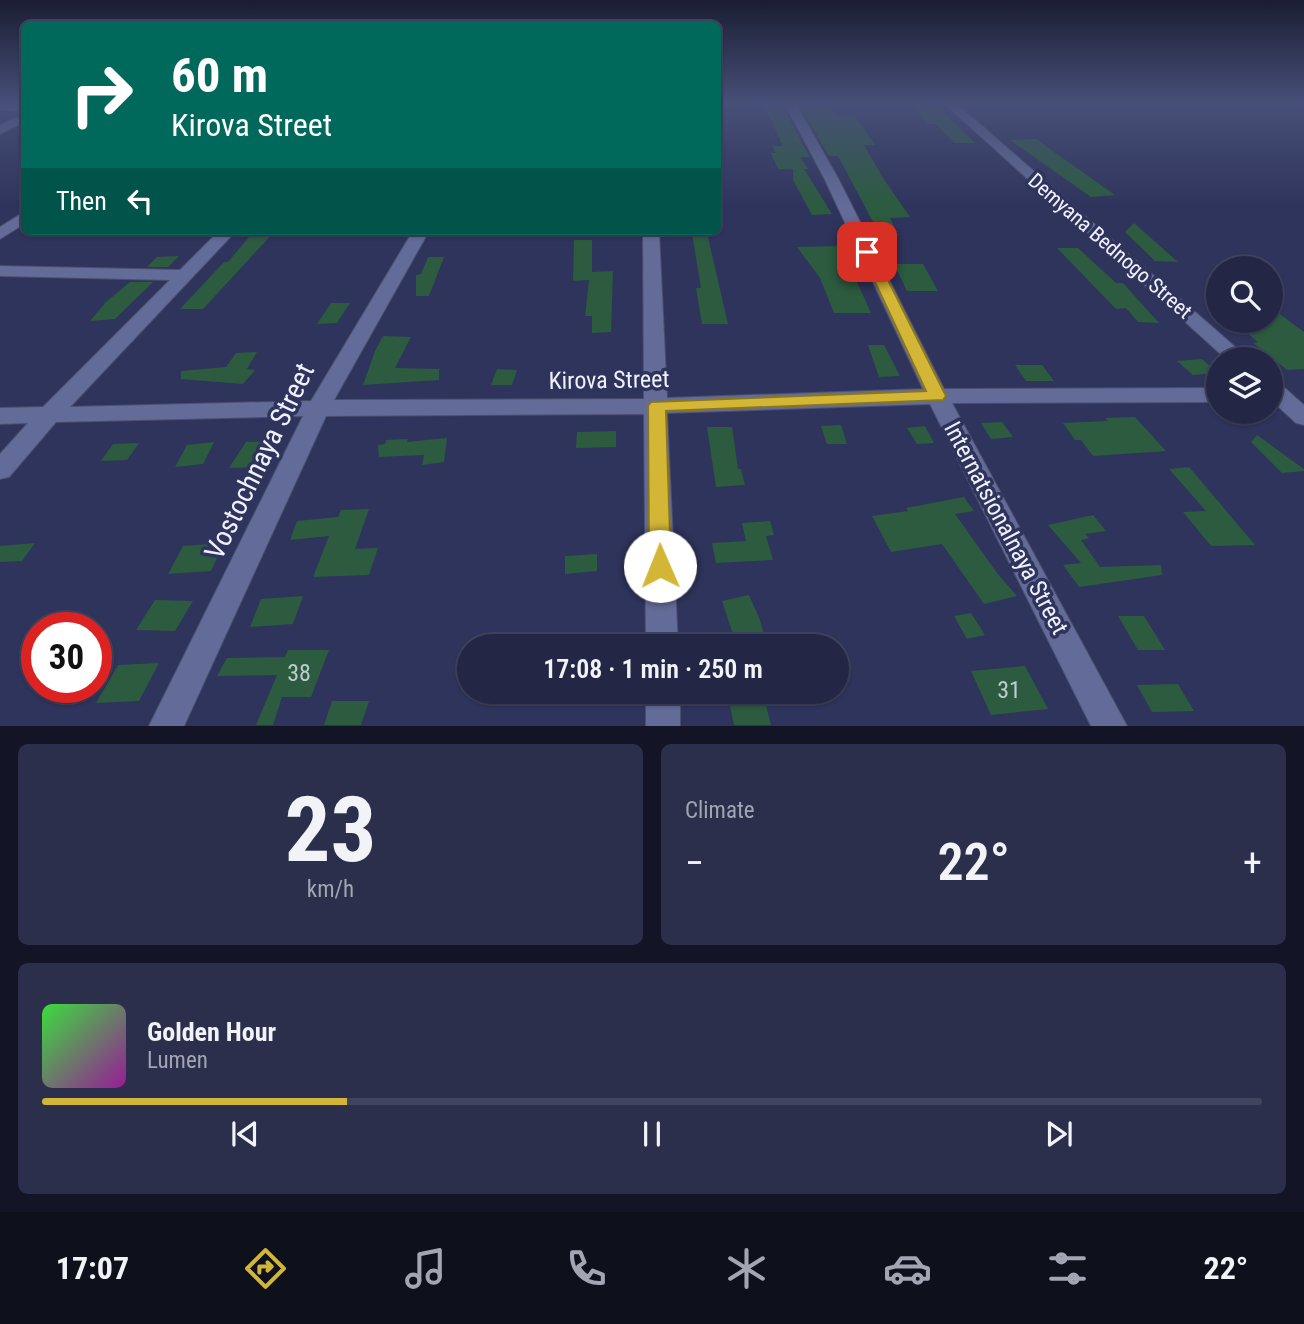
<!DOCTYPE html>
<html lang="en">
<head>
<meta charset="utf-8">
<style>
	body { margin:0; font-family:"Roboto Condensed",sans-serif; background:#2b2f4c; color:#f1f3f6; height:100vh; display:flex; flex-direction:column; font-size:26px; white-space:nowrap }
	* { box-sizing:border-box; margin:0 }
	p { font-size:23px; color:#a3a5b3 }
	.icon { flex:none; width:38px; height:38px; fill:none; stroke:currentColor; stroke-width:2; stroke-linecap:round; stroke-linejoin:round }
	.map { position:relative; height:726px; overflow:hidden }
	.drawer { display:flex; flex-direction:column; gap:18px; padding:18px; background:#131526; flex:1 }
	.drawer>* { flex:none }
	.banner { position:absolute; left:21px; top:21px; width:700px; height:214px; border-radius:10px; box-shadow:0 2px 5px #0004,0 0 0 2px #40445e; background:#00695c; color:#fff; overflow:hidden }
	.fabs { position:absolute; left:1206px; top:256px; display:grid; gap:14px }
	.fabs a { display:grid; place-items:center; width:77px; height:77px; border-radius:50%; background:#232745; box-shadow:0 2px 5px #0004,0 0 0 2px #40445e; font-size:35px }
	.speed { position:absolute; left:21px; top:612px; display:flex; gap:14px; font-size:35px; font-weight:700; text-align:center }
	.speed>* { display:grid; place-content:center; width:91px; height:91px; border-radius:50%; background:#232745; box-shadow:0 2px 5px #0004,0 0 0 2px #40445e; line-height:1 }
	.speed .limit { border:10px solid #d22; background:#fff; color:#111 }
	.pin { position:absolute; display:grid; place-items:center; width:60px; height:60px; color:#fff; margin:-30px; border-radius:14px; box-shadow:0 4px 10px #0006 }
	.me { position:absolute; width:77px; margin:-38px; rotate:359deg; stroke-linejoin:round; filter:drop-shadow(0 0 5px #0008) }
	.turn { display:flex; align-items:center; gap:24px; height:147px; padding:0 35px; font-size:32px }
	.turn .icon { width:91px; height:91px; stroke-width:2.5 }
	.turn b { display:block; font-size:49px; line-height:60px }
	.then { display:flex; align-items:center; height:66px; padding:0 35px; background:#0003; gap:14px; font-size:26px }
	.big { font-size:52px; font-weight:600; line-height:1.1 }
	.drawer .card { flex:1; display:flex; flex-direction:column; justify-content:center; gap:10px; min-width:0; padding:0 24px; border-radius:10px; background:#2b2f4c }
	.drawer .dial { align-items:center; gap:0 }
	.dial b { font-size:91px; line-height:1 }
	.song { display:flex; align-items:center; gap:21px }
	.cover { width:84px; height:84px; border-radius:10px; background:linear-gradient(135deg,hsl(120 70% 55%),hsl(300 70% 35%)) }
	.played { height:7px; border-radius:4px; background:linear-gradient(90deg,#d3b635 25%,#40445e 25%) }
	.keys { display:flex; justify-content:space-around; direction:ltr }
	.heat { display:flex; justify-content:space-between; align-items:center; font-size:38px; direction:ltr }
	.drawer .tiles { flex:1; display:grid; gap:18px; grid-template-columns:1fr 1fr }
	.card:last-child { grid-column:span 2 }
	.trip { position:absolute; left:457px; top:634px; width:392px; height:70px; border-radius:35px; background:#232745; box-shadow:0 2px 5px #0004,0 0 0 2px #40445e; font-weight:600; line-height:70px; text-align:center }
	.dock { display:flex; height:112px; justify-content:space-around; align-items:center; background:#0e101c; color:#a3a5b3 }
	.dock .icon { width:49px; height:49px }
	.dock .selected { color:#d3b635 }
	.dock b { font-size:32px; color:#f1f3f6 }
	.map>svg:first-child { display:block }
</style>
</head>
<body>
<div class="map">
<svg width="1304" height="726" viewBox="0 0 1304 726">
	<rect width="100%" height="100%" fill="#2f345c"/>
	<path fill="#2c5b3f" d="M763 104H779L784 109 810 157H800L808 169H804L832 214 812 215 793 180V169H778L771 153H776L772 146H783Z
		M912 104H935L975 143H954L936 124H927Z
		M801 108H831L836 115H854L875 145H864L883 178 910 217 890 218 898 235H880L838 156H829Z
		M1037 139 1040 142 1115 195 1091 197 1010 140Z
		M1134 223 1178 262 1155 261 1125 232Z
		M254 231H275L203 309H180L224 262H228Z
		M692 233H707L728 324H702L696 288H701Z
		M574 240H592V272L613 271 611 332 592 333V316H585L589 280 573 281Z
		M842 246 857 282 871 313H834L820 278 797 247Z
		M1057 248H1078L1116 283H1123L1159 323 1138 322 1126 308 1116 309Z
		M179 256 168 267H147L157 257Z
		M428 257H444L429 296H416V275L421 274Z
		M894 264H923L938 291H907Z
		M130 282H153L115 319 90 321 106 302Z
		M331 303H350L337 323 317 324Z
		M1270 307 1304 332V369L1287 370 1253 343 1258 342 1235 323 1270 321Z
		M383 336 411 337 395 368 439 369V380L363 385 375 351Z
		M868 345H884L900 376 879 377Z
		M257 352 247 369 255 370 243 384 181 379V371L226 367 236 353Z
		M1202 359 1218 373 1193 375 1177 361Z
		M1015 365H1042L1054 381H1026Z
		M497 369 517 370 512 385H491Z
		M1135 417 1166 451 1093 456 1081 440H1075L1063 423 1108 421 1105 418Z
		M1002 422 1013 437 991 439 981 423Z
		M841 425 847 444H827L821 426Z
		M925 426 934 443 917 444 907 428Z
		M707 427H732L738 469H741L745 485 716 487Z
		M616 431V447L576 448 577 432Z
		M1257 435 1304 469V471L1282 473 1251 442Z
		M447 438 444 462 422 465 424 455 379 457 378 445 385 444 386 440 408 439 407 442Z
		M273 441 257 467 229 468 246 442Z
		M214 442 203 464 175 467 187 445Z
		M139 443 127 460 101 461 113 444Z
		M1189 467 1207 488 1255 545 1211 546 1183 512 1206 511 1169 469Z
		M964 497 974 511 955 514 997 573 1017 596 984 604 942 544 891 552 872 516 908 511 906 508Z
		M369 509 355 549 378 548 369 575 313 577 329 536 290 540 297 521 338 517 341 510Z
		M1093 515 1106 531 1085 534 1089 538 1081 540 1100 567 1161 565 1162 575 1079 587 1063 565 1081 563 1048 525Z
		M770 521 774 535 766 536 773 560 716 563 712 543 746 541 742 523Z
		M35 543 22 561 0 562V546Z
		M224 543 211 571 168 574 183 546Z
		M597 554V571L565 574V556Z
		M749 595 760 620 767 646H737L722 601Z
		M303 596 293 624 250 627 261 599Z
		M155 600 193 601 175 631 136 630Z
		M971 613 985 635 967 639 954 616Z
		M1118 616H1144L1165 650H1138Z
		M288 650H329L311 697H282L273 725H256L277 675 217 676 227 658 285 657Z
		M159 663 139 701 96 703 118 665Z
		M1025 666 1048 709 991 715 971 671Z
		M1178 684 1194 711 1152 712 1137 685Z
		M764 697 771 725H734L729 701Z
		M332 701H369L361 725H324Z"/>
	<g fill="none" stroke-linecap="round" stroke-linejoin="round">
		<g stroke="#4b4f6d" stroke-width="2">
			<path id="minor" d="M0 104 24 105V111L0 110Z
				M785 104H796L839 180 944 389 1218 388V402L952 403 1127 726H1091L930 404 667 413 678 646H646L644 414 326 416 184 726H149L303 416 56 422 9 477 0 479V454L28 423 0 424V408L43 407 170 280 0 276V266L180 270 219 231H236L70 407 311 401 413 231H429L334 400 644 399 643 231H659L667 398 923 389 825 180Z
				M945 104H957L1249 359H1226Z
				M24 114V122L0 134V125Z
				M24 212V224L0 239V227Z
				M1270 380 1278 382 1304 405V425L1296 423 1270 399Z
				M646 691H680V726H646Z"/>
		</g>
		<use href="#minor" fill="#636b98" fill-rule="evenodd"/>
	</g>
	<linearGradient id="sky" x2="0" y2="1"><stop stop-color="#1a1d33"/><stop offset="0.5" stop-color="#475078"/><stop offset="1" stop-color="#475078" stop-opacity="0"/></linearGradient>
	<rect width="1304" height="206" fill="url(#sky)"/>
	<path fill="#d3b635" stroke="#897622" stroke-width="2" d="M867 248 874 252 946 396 943 400 666 411 671 566 668 572 660 575 652 572 649 566 648 406 651 402 926 391 861 252Z"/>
	<g text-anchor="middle" stroke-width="7" stroke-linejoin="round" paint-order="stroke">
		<g font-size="21" fill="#eff2fc" stroke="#2f345c">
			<text transform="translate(1110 246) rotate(41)" y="7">Demyana Bednogo Street</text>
		</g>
		<g font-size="24" fill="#eff2fc" stroke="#2f345c">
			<text transform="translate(609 380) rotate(-1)" y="8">Kirova Street</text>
			<text transform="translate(1006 528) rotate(62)" y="8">Internatsionalnaya Street</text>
		</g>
		<g font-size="24" fill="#becccd">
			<text x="299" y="681">38</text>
			<text x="1009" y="698">31</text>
		</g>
		<g font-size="28" fill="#eff2fc" stroke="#2f345c">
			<text transform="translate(259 461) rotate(-64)" y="10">Vostochnaya Street</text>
		</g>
	</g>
</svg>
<div class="fabs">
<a><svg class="icon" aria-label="search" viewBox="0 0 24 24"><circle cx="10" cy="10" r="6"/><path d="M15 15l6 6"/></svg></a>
<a><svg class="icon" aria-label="layers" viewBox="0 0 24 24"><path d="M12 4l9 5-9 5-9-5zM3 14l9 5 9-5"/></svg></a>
</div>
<div class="speed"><div class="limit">30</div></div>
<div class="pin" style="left:867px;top:252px;background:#d93025"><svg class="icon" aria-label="arrive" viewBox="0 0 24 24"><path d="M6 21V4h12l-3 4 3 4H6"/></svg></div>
<svg class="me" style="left:660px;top:566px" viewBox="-20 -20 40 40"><circle r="19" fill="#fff"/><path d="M0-13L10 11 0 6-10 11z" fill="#d3b635"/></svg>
<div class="trip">17:08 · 1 min · 250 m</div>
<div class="banner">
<div class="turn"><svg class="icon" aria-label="right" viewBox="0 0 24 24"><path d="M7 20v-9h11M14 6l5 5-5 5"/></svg><div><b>60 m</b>Kirova Street</div></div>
<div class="then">Then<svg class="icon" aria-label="left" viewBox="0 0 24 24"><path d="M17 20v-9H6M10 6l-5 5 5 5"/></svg></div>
</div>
</div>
<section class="drawer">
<div class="tiles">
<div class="card dial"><b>23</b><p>km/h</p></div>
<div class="card"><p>Climate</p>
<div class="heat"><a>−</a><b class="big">22°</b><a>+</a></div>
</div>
<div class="card">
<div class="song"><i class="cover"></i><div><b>Golden Hour</b><p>Lumen</p></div></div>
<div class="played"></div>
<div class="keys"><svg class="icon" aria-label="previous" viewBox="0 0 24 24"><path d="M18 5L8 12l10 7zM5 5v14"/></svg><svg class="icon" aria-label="pause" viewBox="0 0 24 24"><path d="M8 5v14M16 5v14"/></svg><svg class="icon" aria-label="next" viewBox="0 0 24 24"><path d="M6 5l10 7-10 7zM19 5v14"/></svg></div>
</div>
</div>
</section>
<nav class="dock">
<b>17:07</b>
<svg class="icon selected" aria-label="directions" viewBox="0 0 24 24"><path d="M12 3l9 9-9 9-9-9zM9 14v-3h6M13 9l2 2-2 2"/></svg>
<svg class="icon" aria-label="music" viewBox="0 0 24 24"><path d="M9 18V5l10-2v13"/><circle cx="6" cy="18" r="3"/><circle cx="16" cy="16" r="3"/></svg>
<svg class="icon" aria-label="phone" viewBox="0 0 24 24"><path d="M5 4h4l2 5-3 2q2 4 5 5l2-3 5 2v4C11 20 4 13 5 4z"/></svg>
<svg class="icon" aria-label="climate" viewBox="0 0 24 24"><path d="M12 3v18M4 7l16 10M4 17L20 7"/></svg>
<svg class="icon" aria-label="car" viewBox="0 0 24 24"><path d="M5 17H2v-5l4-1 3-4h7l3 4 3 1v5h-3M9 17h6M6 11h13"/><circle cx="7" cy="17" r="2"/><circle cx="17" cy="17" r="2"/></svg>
<svg class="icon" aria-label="filters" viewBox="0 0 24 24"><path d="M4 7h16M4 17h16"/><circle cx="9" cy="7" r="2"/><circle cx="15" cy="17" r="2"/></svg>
<b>22°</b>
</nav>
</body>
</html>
